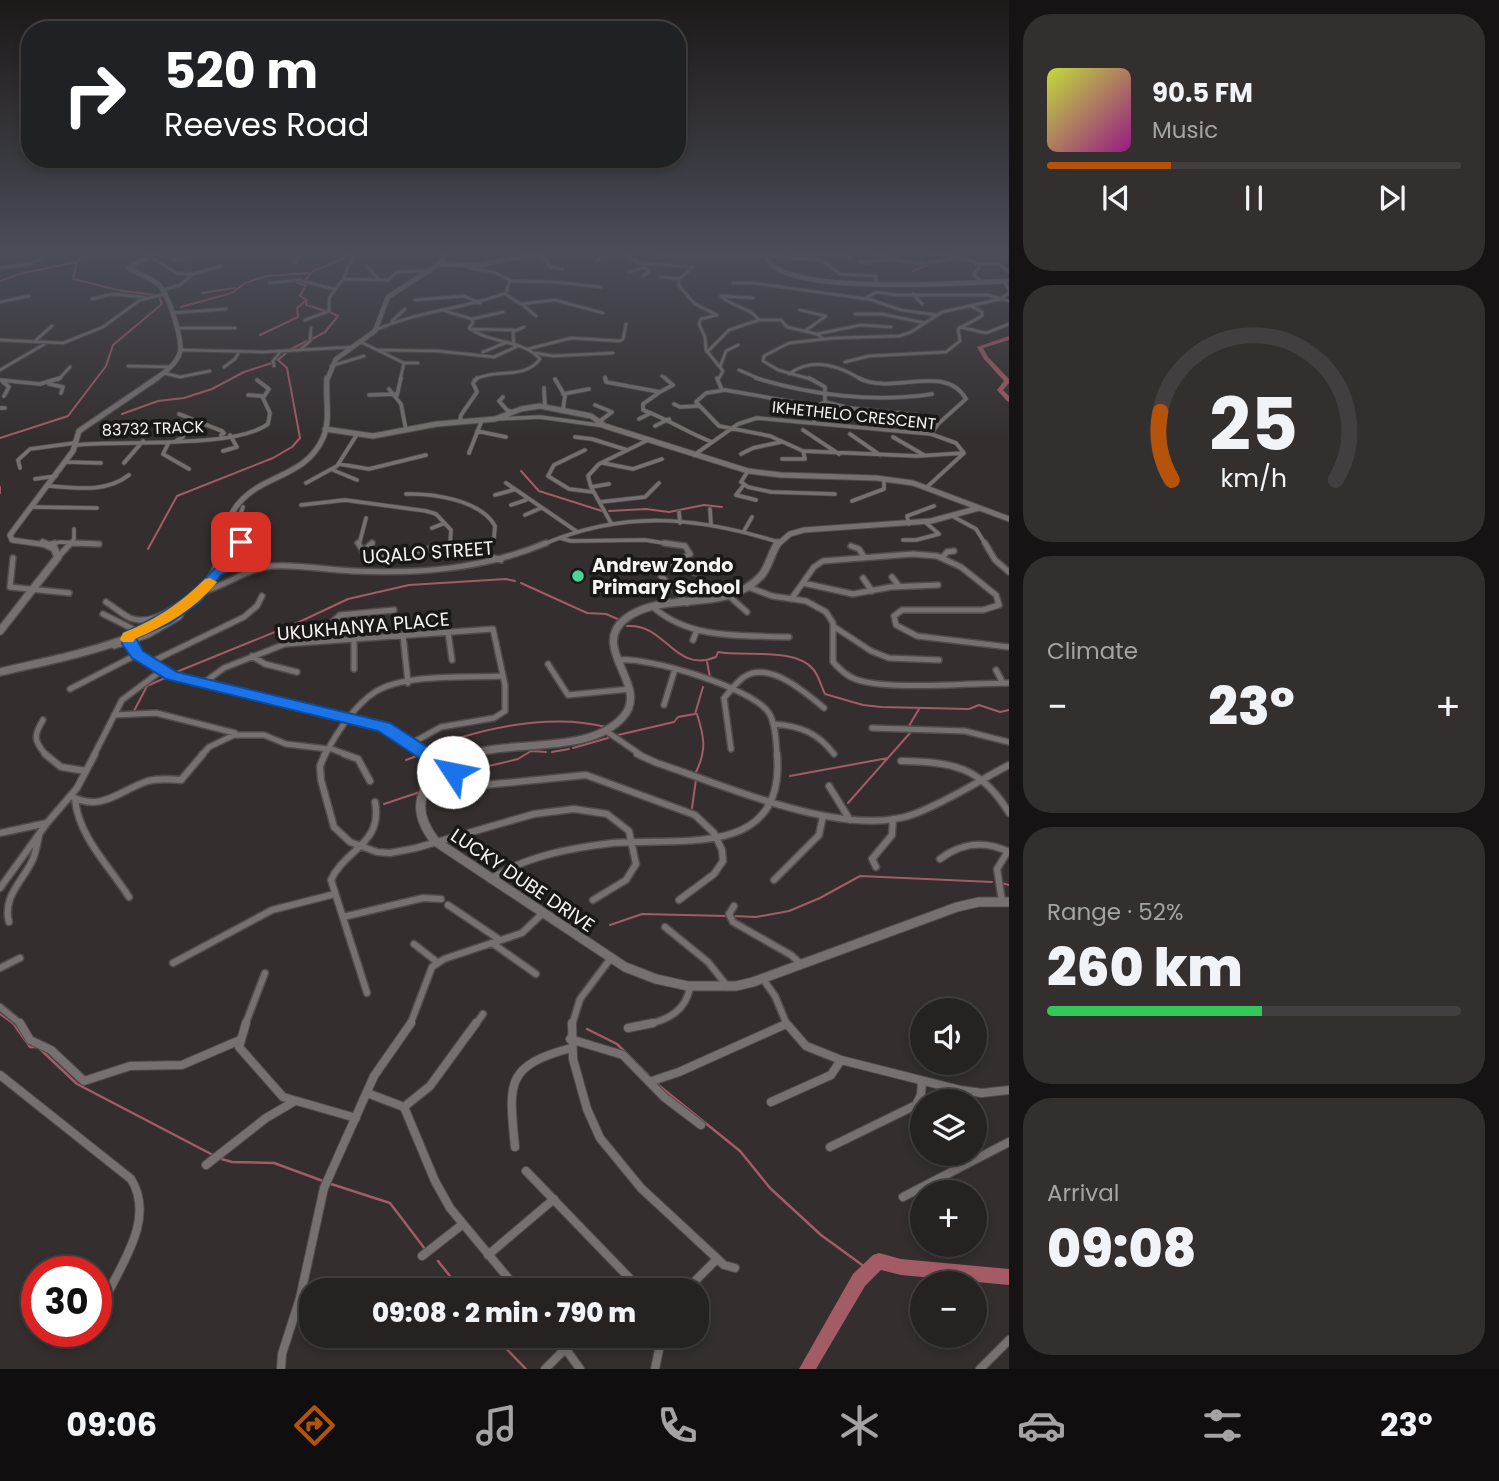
<!DOCTYPE html>
<html lang="en">
<head>
<meta charset="utf-8">
<style>
	body { margin:0; font-family:Poppins,sans-serif; background:#332f2f; color:#f1f3f6; height:100vh; display:flex; flex-direction:column; font-size:26px; white-space:nowrap }
	* { box-sizing:border-box; margin:0 }
	p { font-size:23px; color:#a4a4a5 }
	.icon { flex:none; width:38px; height:38px; fill:none; stroke:currentColor; stroke-width:2; stroke-linecap:round; stroke-linejoin:round }
	.map { position:relative; flex:1; overflow:hidden }
	.panel { display:flex; flex-direction:column; gap:14px; padding:14px; background:#151313; width:490px }
	.panel>* { flex:none }
	.hud { position:absolute; left:21px; top:21px; width:665px; height:147px; border-radius:28px; box-shadow:0 4px 10px #0003,0 0 0 2px #433f40; background:#202124; color:#fff; overflow:hidden }
	.tools { position:absolute; left:910px; top:998px; display:grid; gap:14px }
	.tools a { display:grid; place-items:center; width:77px; height:77px; border-radius:50%; background:#272222; box-shadow:0 4px 10px #0003,0 0 0 2px #433f40; font-size:35px }
	.speed { position:absolute; left:21px; top:1256px; display:flex; gap:14px; font-size:35px; font-weight:700; text-align:center }
	.speed>* { display:grid; place-content:center; width:91px; height:91px; border-radius:50%; background:#272222; box-shadow:0 4px 10px #0003,0 0 0 2px #433f40; line-height:1 }
	.speed .limit { border:10px solid #d22; background:#fff; color:#111 }
	.pin { position:absolute; display:grid; place-items:center; width:60px; height:60px; color:#fff; margin:-30px; border-radius:14px; box-shadow:0 4px 10px #0006 }
	.me { position:absolute; width:77px; margin:-38px; rotate:304deg; stroke-linejoin:round; filter:drop-shadow(0 0 5px #0008) }
	.turn { display:flex; align-items:center; gap:24px; height:147px; padding:0 28px; font-size:32px }
	.turn .icon { width:91px; height:91px; stroke-width:2.5 }
	.turn b { display:block; font-size:49px; line-height:60px }
	.big { font-size:52px; font-weight:800; line-height:1.1 }
	.panel .tile { flex:1; display:flex; flex-direction:column; justify-content:center; gap:10px; min-width:0; padding:0 24px; border-radius:28px; background:#332f2f }
	.panel .dial { align-items:center; gap:0 }
	.dial svg { height:182px; overflow:visible; fill:none; stroke:#433f40; stroke-width:7; stroke-linecap:round; text-anchor:middle }
	.dial text { fill:#f1f3f6; stroke:none }
	.song { display:flex; align-items:center; gap:21px }
	.cover { width:84px; height:84px; border-radius:10px; background:linear-gradient(135deg,hsl(70 70% 55%),hsl(310 70% 35%)) }
	.played { height:7px; border-radius:4px; background:linear-gradient(90deg,#b45309 30%,#433f40 30%) }
	.keys { display:flex; justify-content:space-around; direction:ltr }
	.heat { display:flex; justify-content:space-between; align-items:center; font-size:38px; direction:ltr }
	.charge { height:10px; border-radius:5px; background:linear-gradient(90deg,#34c759 52%,#433f40 0) }
	.trip { position:absolute; left:299px; top:1278px; width:410px; height:70px; border-radius:28px; background:#272222; box-shadow:0 4px 10px #0003,0 0 0 2px #433f40; font-weight:800; line-height:70px; text-align:center }
	.tab-bar { display:flex; height:112px; justify-content:space-around; align-items:center; background:#100e0e; color:#a4a4a5 }
	.tab-bar .icon { width:49px; height:49px }
	.tab-bar .selected { color:#b45309 }
	.tab-bar b { font-size:32px; color:#f1f3f6 }
	main { display:flex; flex:1; min-height:0 }
	.map>svg:first-child { display:block }
</style>
</head>
<body>
<main>
<div class="map">
<svg width="1009" height="1369" viewBox="0 0 1009 1369">
	<rect width="100%" height="100%" fill="#342e2e"/>
	<g fill="none" stroke-linecap="round" stroke-linejoin="round">
		<path stroke="#a35c65" stroke-width="2" d="M91 251 77 262 73 279 122 291 157 295
			M113 251 114 257
			M459 253 479 251
			M174 260 218 251
			M913 271 927 265 916 252
			M305 280 313 271 347 257 337 251
			M0 281 19 274 77 262
			M300 281 297 283 306 285 300 296 307 300 306 305 326 311
			M202 293 235 288
			M181 307 232 293 245 283 267 276 311 273
			M260 335 298 317 297 308 305 301
			M312 339 325 332 338 316 330 312
			M291 349 307 341
			M122 414 158 401 184 398 212 389 244 372 272 363
			M0 438 68 416 106 366 113 345 162 304 159 296
			M521 471 539 491 602 511
			M0 487V493
			M609 511 646 509 669 512 704 505 722 507
			M148 549 177 496 273 458 292 447 300 438 287 368 278 360 287 352
			M521 583 587 613 606 614 620 620
			M627 626C666 623 674 674 716 657L718 652C744 657 794 647 813 669 819 676 821 686 825 694L863 705 881 707 969 709 979 705 1000 712 1009 710
			M707 662 710 677
			M174 673 297 623 348 599 409 585 506 579 515 581
			M134 711 147 686 165 678
			M909 726 919 709
			M618 735 674 722 678 717 695 714 703 687
			M573 748 608 738
			M552 752 569 749
			M430 753C441 750 448 741 459 738 503 724 561 715 606 727
			M406 760 422 754
			M696 772C707 750 704 736 697 714
			M460 773 518 759 531 751 546 752
			M790 776 888 758
			M432 788 454 775
			M848 803 910 733
			M384 804 420 792
			M692 808 696 779
			M1002 883 1009 885
			M733 916 756 917 789 911 820 898 860 876 992 882
			M610 925 642 914 726 916
			M0 1014 15 1025"/>
		<path stroke="#a35c65" stroke-width="2.5" d="M13 1023 30 1047H36
			M587 1029 617 1044 649 1076
			M40 1049 77 1084 213 1155
			M657 1084 740 1151 770 1188 821 1235 869 1270
			M218 1158 232 1162 274 1163 323 1181
			M328 1183 390 1203 425 1249
			M438 1261 461 1290
			M493 1335 526 1369"/>
		<path fill="#a35c65" fill-rule="evenodd" d="M1009 336V340L983 348 988 357 1009 379V383L1003 390 1009 396V402L1007 401 997 390 1004 381 984 359 977 347Z
			M879 1253 901 1259 1009 1269V1285L901 1275 881 1270 865 1286 816 1369H799L853 1274 873 1255Z"/>
		<g stroke="#514b4b" stroke-width="4.5">
			<path id="minor-far4" d="M238 251 243 253
				M568 251 569 255
				M619 251 639 263 693 267 679 279V286L695 304 717 315 701 319 699 324 705 337 706 350 723 371 718 380
				M747 251 767 255
				M870 251C898 264 926 267 956 257
				M916 251 973 261 979 267 974 274 979 280
				M534 254 546 259 550 267 563 269
				M277 255 278 251
				M148 256 177 273 192 274
				M765 256 821 260 840 274 876 276V282
				M773 257 783 251 803 255 851 253 850 258
				M597 261 604 251
				M295 263 302 251
				M870 264 860 262 888 260
				M977 264H999L1009 272
				M643 265 649 272 643 276
				M367 266 379 280
				M0 268 30 264 45 256 46 251
				M629 272 645 267
				M661 277 679 279
				M343 279 388 280 397 272 428 271
				M1003 280 1009 290
				M511 281 556 282 601 287
				M270 283 299 280 333 289
				M733 283H753L867 299
				M163 290 180 285 193 274 221 266
				M505 294 521 304 555 300 603 313
				M913 294 922 304
				M92 299 112 294 144 297
				M415 300 464 296 480 303
				M0 302 29 296
				M523 305 536 316
				M800 310 826 316 805 331
				M445 311 472 319 473 323 469 328C490 344 522 339 540 359 525 380 495 368 474 380
				M172 313 226 309
				M855 314H882L925 323
				M937 315 901 310 866 298 876 292 897 295H988L1009 301
				M472 319 503 312
				M305 320 329 311V298L343 279 352 258 345 251
				M759 320H781L787 327 817 334
				M392 321 405 309
				M960 327 986 333 1009 324
				M177 328H235
				M470 329 514 330
				M376 330C417 311 464 309 506 293L510 280 493 272 469 268
				M823 339 817 334 861 325 891 327
				M0 340 63 343 103 327 140 300 165 294
				M36 340 52 326
				M361 342 404 363 400 380
				M514 346 513 332 524 327
				M301 349 310 341 311 328
				M528 349 571 338 620 341 623 339 626 324
				M181 350 263 352 353 347
				M378 350 438 351 494 357 516 347
				M483 352 505 343
				M707 352 729 330 759 320C749 306 733 308 721 296L753 298
				M536 353 553 356 613 353
				M845 362 869 356 946 352 960 341 958 329 982 316V312L971 306
				M404 363H418
				M128 366 171 367
				M274 366 273 361 281 351
				M331 366 364 356
				M224 367 235 359 239 352
				M720 367 726 351 738 345
				M0 370 48 342
				M739 370 762 380
				M164 373 180 377 210 371
				M789 374C813 356 840 366 862 380
				M662 376 667 380
				M605 377 606 380
				M58 380 70 367
				M814 380 778 370 763 361 764 356 789 343 834 338 899 336 911 332 942 312 1001 299 1009 293"/>
		</g>
		<g stroke="#514b4b" stroke-width="5">
			<path id="minor-far3" d="M605 378 606 382 660 392 643 404V410C668 419 688 433 712 442
				M717 378 722 390
				M756 378C811 395 875 403 932 394
				M809 378 825 387V402L817 406 814 422
				M859 378C891 396 945 362 966 399L938 424 931 434
				M555 379 565 396 563 409
				M0 380 40 384 60 378
				M257 380 269 389 263 398
				M3 382 9 387 4 396
				M49 384 63 387 61 393
				M544 388 545 407
				M389 389 401 404 406 430
				M660 392 673 385 665 378
				M563 394 589 389
				M369 395 396 394
				M397 395 401 378
				M503 397 499 401 507 410 513 412
				M825 402 849 408 918 415
				M674 404 680 407 698 406
				M595 405 612 412 600 421
				M817 406 725 390 706 393 696 402 719 426 770 436 803 451 917 456 964 453
				M0 408H5
				M179 414 222 431 224 433 221 435
				M495 419 540 417 605 426
				M639 419 651 413
				M460 422 461 415 477 392 473 383 477 378
				M162 425 181 430 183 437 176 441
				M655 426 669 419
				M803 430 839 454
				M477 431 506 437
				M850 434 880 455
				M575 437 592 439 627 450
				M893 437 924 455
				M169 442 163 454 189 469
				M76 445C122 440 234 449 268 424L270 413 262 396 248 395
				M585 450 554 465 548 476 569 489 593 492
				M223 451 237 447 230 435
				M469 453 482 420
				M741 454 753 448 781 442
				M694 455 738 424 757 418 931 434 956 443 964 453 927 487
				M782 459H805L803 451
				M66 462 101 463
				M124 463 143 441
				M603 463 633 469 662 459
				M339 464 369 469 426 455
				M20 468 18 460 30 449 75 443
				M333 470 357 480
				M748 471 741 482 748 487 771 492 835 494
				M35 479 56 476
				M306 483 337 466 356 436
				M506 483 576 531
				M49 486C76 488 106 493 129 475
				M743 486 736 495 756 500
				M591 487 609 484
				M406 494C432 493 481 500 495 526L494 538 489 545
				M495 495 513 490
				M852 501 884 489V479
				M600 502 645 497 659 483
				M301 505 345 500 426 511 436 514 451 530 450 545
				M511 505 526 500
				M31 507 97 508
				M710 509 711 525
				M679 512 680 523
				M525 515 541 508
				M954 517 976 529 986 545
				M611 523 591 487 588 476 599 464 648 440
				M909 524 907 516 934 506
				M432 528 445 523
				M744 531 752 517
				M560 538 571 541 645 540 676 545
				M903 540H916L939 534 925 522
				M49 545 60 542 99 544
				M69 545 74 539V529
				M239 545 237 523 243 507
				M359 545 366 518
				M542 545C623 510 695 516 778 542"/>
		</g>
		<g stroke="#514b4b" stroke-width="8">
			<path id="minor-far2" d="M72 543 99 544
				M358 543 363 551
				M372 543 363 551 369 557 382 558 450 545 501 560
				M664 543 685 546 690 554 663 570 661 576 687 603
				M985 543 995 560 1009 572
				M48 545 55 543
				M851 546 859 549 864 557
				M481 552 490 543
				M58 557 71 543
				M13 558 10 587 69 593
				M942 558 947 552 954 551
				M671 565 696 573 722 565
				M216 572 228 565 240 543
				M892 577 899 586
				M863 578 872 591
				M803 583 853 594 891 587 938 585
				M748 587 772 596 806 601 826 612 833 623V662C840 669 845 675 855 679 885 691 973 683 1009 683
				M202 592C226 586 247 568 272 566 298 564 325 570 352 571 419 574 484 569 546 543
				M729 596 747 612
				M792 598 814 567 823 561 913 554 937 556 961 567 996 595 999 605 983 610H902L894 616 896 625 917 636 1009 647
				M106 602C114 607 122 614 130 618 153 627 176 605 195 597
				M654 608C692 640 742 635 789 637
				M103 614 139 632
				M833 626 871 651 889 658 939 660
				M448 632 452 660
				M403 635 408 683
				M354 639V669
				M328 640V626L340 615 394 610
				M693 640 697 630
				M114 646 148 635 179 617 181 614 178 612
				M252 656 265 664 297 672
				M618 660C647 656 753 688 769 713 776 724 776 743 777 755
				M149 663 244 617 257 606 262 596
				M548 664 568 695 630 689
				M996 670 1003 683
				M202 684 224 668 285 644 493 629 505 685V711L494 718 441 727 412 743
				M70 689 138 654
				M664 705 675 669
				M114 715 156 713 235 733
				M43 720C33 736 34 741 46 755
				M773 724C800 726 817 732 834 754
				M872 728 965 731 1009 742
				M606 731 641 755
				M329 748 348 755
				M731 749 724 698C730 692 736 682 744 677 769 660 806 693 824 708
				M94 755 122 700 161 671
				M202 755 209 747 234 735H264L286 744 328 749
				M325 755C336 734 354 706 375 692 405 673 468 678 503 676"/>
		</g>
		<g stroke="#514b4b" stroke-width="9">
			<path id="minor-far1" d="M45 754 61 767 86 771
				M325 754 320 766 321 780 334 827 350 842 377 852 390 853 416 848 534 814 574 809 607 814 629 831 636 864 626 880 593 900
				M344 754 358 759 370 781
				M637 754 657 763C724 785 846 840 914 814 947 802 978 781 1009 765
				M901 761C952 762 981 766 1009 813
				M445 767 472 782 484 785 586 775 695 815 714 833 722 850 723 861 714 874 679 900
				M829 786 850 820
				M71 796C101 813 120 790 148 781 159 778 170 779 181 780L203 754
				M75 799C78 836 110 867 129 897
				M0 833 47 823
				M940 859C961 843 985 840 1009 852
				M876 867 872 859 892 835 893 819
				M490 879C527 856 570 848 613 843 680 837 786 860 777 754
				M774 880 819 835 823 816
				M0 888 47 823 77 788 95 754
				M1002 901 997 869 1008 851
				M448 905 500 940
				M734 906 729 914 733 922 791 955 801 964
				M343 917 423 898 441 899
				M9 922C2 896 24 880 33 859 36 852 37 844 39 836
				M665 927 708 962 728 987
				M492 943 536 974
				M414 944 437 962
				M173 963 272 910 335 894
				M0 968 20 958
				M763 979 775 996 787 1025
				M367 993 331 880C345 849 383 844 375 802
				M0 1007 22 1025
				M245 1025 265 973
				M410 1025 432 967 444 959 522 933 543 913
				M475 1025 483 1014
				M572 1025 580 999 611 958
				M645 1025C668 1020 686 1011 690 987"/>
		</g>
		<g stroke="#514b4b" stroke-width="10">
			<path id="minor" d="M20 1023 30 1040 51 1050 84 1081 130 1066 182 1065 240 1040
				M246 1023 239 1047 283 1097 356 1118
				M572 1023 573 1059 587 1109 600 1138 641 1188 724 1265 735 1268
				M786 1023 806 1046 841 1060 960 1090 982 1093 1009 1090
				M628 1028 653 1023
				M570 1039 623 1055 664 1097 701 1125
				M0 1075 131 1179C155 1218 123 1261 106 1297
				M649 1082 679 1072 786 1024
				M367 1093 404 1107 435 1181 450 1208 518 1290
				M771 1102 831 1075 841 1060
				M404 1107 430 1086 476 1023
				M515 1147C509 1084 504 1066 571 1048
				M830 1147 916 1105 921 1095 922 1081
				M206 1165 266 1118 295 1101
				M526 1171 641 1290
				M903 1197 1009 1142
				M488 1255 554 1199
				M422 1256 463 1224
				M503 1290 511 1282
				M686 1290 717 1259
				M556 1335 580 1369
				M281 1369 282 1354 300 1298 324 1188 374 1076 411 1023
				M545 1369 566 1348
				M655 1369 662 1335
				M980 1369 1009 1340"/>
		</g>
		<g stroke="#514b4b" stroke-width="6">
			<path id="tertiary-far3" d="M636 251 707 256H765C768 260 772 265 776 268 816 293 958 283 1009 281
				M439 264 481 265 549 251
				M154 380C164 373 177 364 180 352 183 340 168 292 158 284 149 277 137 273 128 268L159 251
				M327 380 336 359 375 331 388 297 439 264 449 251"/>
		</g>
		<g stroke="#514b4b" stroke-width="7">
			<path id="tertiary-far2" d="M325 429 373 436 437 424 495 419 521 409 540 406 591 416 605 426 748 471 781 475 876 478 913 483 1009 519
				M47 545 12 540 10 535 73 451 79 431 157 378
				M221 545C234 467 300 490 323 438 331 420 325 398 327 378
				M777 545 790 534 804 530 931 521 979 508"/>
		</g>
		<g stroke="#514b4b" stroke-width="10">
			<path id="tertiary-far1" d="M0 631 58 557 54 548 43 543
				M128 636 137 654 168 675 384 727 427 755
				M0 672C65 656 173 640 211 579 218 568 220 555 222 543
				M469 755C514 739 589 755 623 717 651 686 589 648 625 619 664 589 725 615 761 576 769 567 771 553 778 543"/>
		</g>
		<g stroke="#514b4b" stroke-width="11">
			<path id="tertiary" d="M425 754 445 767
				M474 754C433 769 401 798 435 841L625 967 656 979 688 986H736L753 982 957 907 979 902H1009"/>
		</g>
		<use href="#minor-far4" stroke="#777070" stroke-width="2.5"/>
		<use href="#minor-far3" stroke="#777070" stroke-width="3.5"/>
		<use href="#minor-far2" stroke="#777070" stroke-width="5"/>
		<use href="#minor-far1" stroke="#777070" stroke-width="6"/>
		<use href="#minor" stroke="#777070" stroke-width="8"/>
		<use href="#tertiary-far3" stroke="#777070" stroke-width="4.5"/>
		<use href="#tertiary-far2" stroke="#777070" stroke-width="5"/>
		<use href="#tertiary-far1" stroke="#777070" stroke-width="7"/>
		<use href="#tertiary" stroke="#777070" stroke-width="9"/>
	</g>
	<linearGradient id="sky" x2="0" y2="1"><stop stop-color="#1d1919"/><stop offset="0.57" stop-color="#4a4c57"/><stop offset="1" stop-color="#4a4c57" stop-opacity="0"/></linearGradient>
	<rect width="1009" height="442" fill="url(#sky)"/>
	<path fill="#1a73e8" stroke="#114b97" stroke-width="2" d="M241 538 248 542 233 568 221 575 200 602 170 623 136 638 143 651 177 672 390 723 460 768 462 772 460 776H447L378 731 166 679 132 658 122 644 123 633C173 611 207 585 237 539Z"/>
	<path fill="#f59e0b" d="M210 578 217 582C195 609 167 625 135 639L133 642H122L120 639 123 633C157 619 178 605 205 579Z"/>
	<circle fill="#4cd39a" stroke="#1a1717" stroke-width="2.5" cx="578" cy="576" r="7"/>
	<g text-anchor="middle" stroke-width="7" stroke-linejoin="round" paint-order="stroke">
		<g font-size="16" fill="#f8f3f4" stroke="#1a1717">
			<text transform="translate(854 415) rotate(6)" y="6">IKHETHELO CRESCENT</text>
			<text transform="translate(153 428) rotate(-2)" y="6">83732 TRACK</text>
		</g>
		<g font-size="19" fill="#f8f3f4" stroke="#1a1717">
			<text transform="translate(428 552) rotate(-4)" y="7">UQALO STREET</text>
			<text transform="translate(363 626) rotate(-5)" y="7">UKUKHANYA PLACE</text>
			<text transform="translate(523 880) rotate(34)" y="7">LUCKY DUBE DRIVE</text>
		</g>
		<g font-size="19" font-weight="bold" fill="#f8f3f4" stroke="#1a1717" text-anchor="start">
			<text x="592" y="572">Andrew Zondo<tspan x="592" dy="22">Primary School</tspan></text>
		</g>
	</g>
</svg>
<div class="tools">
<a><svg class="icon" aria-label="sound" viewBox="0 0 24 24"><path d="M4 9h4l5-4v14l-5-4H4zM17 9q2 3 0 6"/></svg></a>
<a><svg class="icon" aria-label="layers" viewBox="0 0 24 24"><path d="M12 4l9 5-9 5-9-5zM3 14l9 5 9-5"/></svg></a>
<a>+</a>
<a>−</a>
</div>
<div class="speed"><div class="limit">30</div></div>
<div class="pin" style="left:241px;top:542px;background:#d93025"><svg class="icon" aria-label="arrive" viewBox="0 0 24 24"><path d="M6 21V4h12l-3 4 3 4H6"/></svg></div>
<svg class="me" style="left:453px;top:772px" viewBox="-20 -20 40 40"><circle r="19" fill="#fff"/><path d="M0-13L10 11 0 6-10 11z" fill="#1a73e8"/></svg>
<div class="trip">09:08 · 2 min · 790 m</div>
<div class="hud">
<div class="turn"><svg class="icon" aria-label="right" viewBox="0 0 24 24"><path d="M7 20v-9h11M14 6l5 5-5 5"/></svg><div><b>520 m</b>Reeves Road</div></div>
</div>
</div>
<section class="panel">
<div class="tile">
<div class="song"><i class="cover"></i><div><b>90.5 FM</b><p>Music</p></div></div>
<div class="played"></div>
<div class="keys"><svg class="icon" aria-label="previous" viewBox="0 0 24 24"><path d="M18 5L8 12l10 7zM5 5v14"/></svg><svg class="icon" aria-label="pause" viewBox="0 0 24 24"><path d="M8 5v14M16 5v14"/></svg><svg class="icon" aria-label="next" viewBox="0 0 24 24"><path d="M6 5l10 7-10 7zM19 5v14"/></svg></div>
</div>
<div class="tile dial"><svg viewBox="0 0 100 80">
<path d="M14 69A42 42 0 1 1 86 69"/>
<path d="M14 69A42 42 0 0 1 9 39" stroke="#b45309"/>
<text x="50" y="56" font-size="32" font-weight="700">25</text>
<text x="50" y="72" font-size="11">km/h</text>
</svg></div>
<div class="tile"><p>Climate</p>
<div class="heat"><a>−</a><b class="big">23°</b><a>+</a></div>
</div>
<div class="tile"><p>Range · 52%</p><b class="big">260 km</b><div class="charge"></div></div>
<div class="tile"><p>Arrival</p><b class="big">09:08</b></div>
</section>
</main>
<nav class="tab-bar">
<b>09:06</b>
<svg class="icon selected" aria-label="directions" viewBox="0 0 24 24"><path d="M12 3l9 9-9 9-9-9zM9 14v-3h6M13 9l2 2-2 2"/></svg>
<svg class="icon" aria-label="music" viewBox="0 0 24 24"><path d="M9 18V5l10-2v13"/><circle cx="6" cy="18" r="3"/><circle cx="16" cy="16" r="3"/></svg>
<svg class="icon" aria-label="phone" viewBox="0 0 24 24"><path d="M5 4h4l2 5-3 2q2 4 5 5l2-3 5 2v4C11 20 4 13 5 4z"/></svg>
<svg class="icon" aria-label="climate" viewBox="0 0 24 24"><path d="M12 3v18M4 7l16 10M4 17L20 7"/></svg>
<svg class="icon" aria-label="car" viewBox="0 0 24 24"><path d="M5 17H2v-5l4-1 3-4h7l3 4 3 1v5h-3M9 17h6M6 11h13"/><circle cx="7" cy="17" r="2"/><circle cx="17" cy="17" r="2"/></svg>
<svg class="icon" aria-label="filters" viewBox="0 0 24 24"><path d="M4 7h16M4 17h16"/><circle cx="9" cy="7" r="2"/><circle cx="15" cy="17" r="2"/></svg>
<b>23°</b>
</nav>
</body>
</html>
